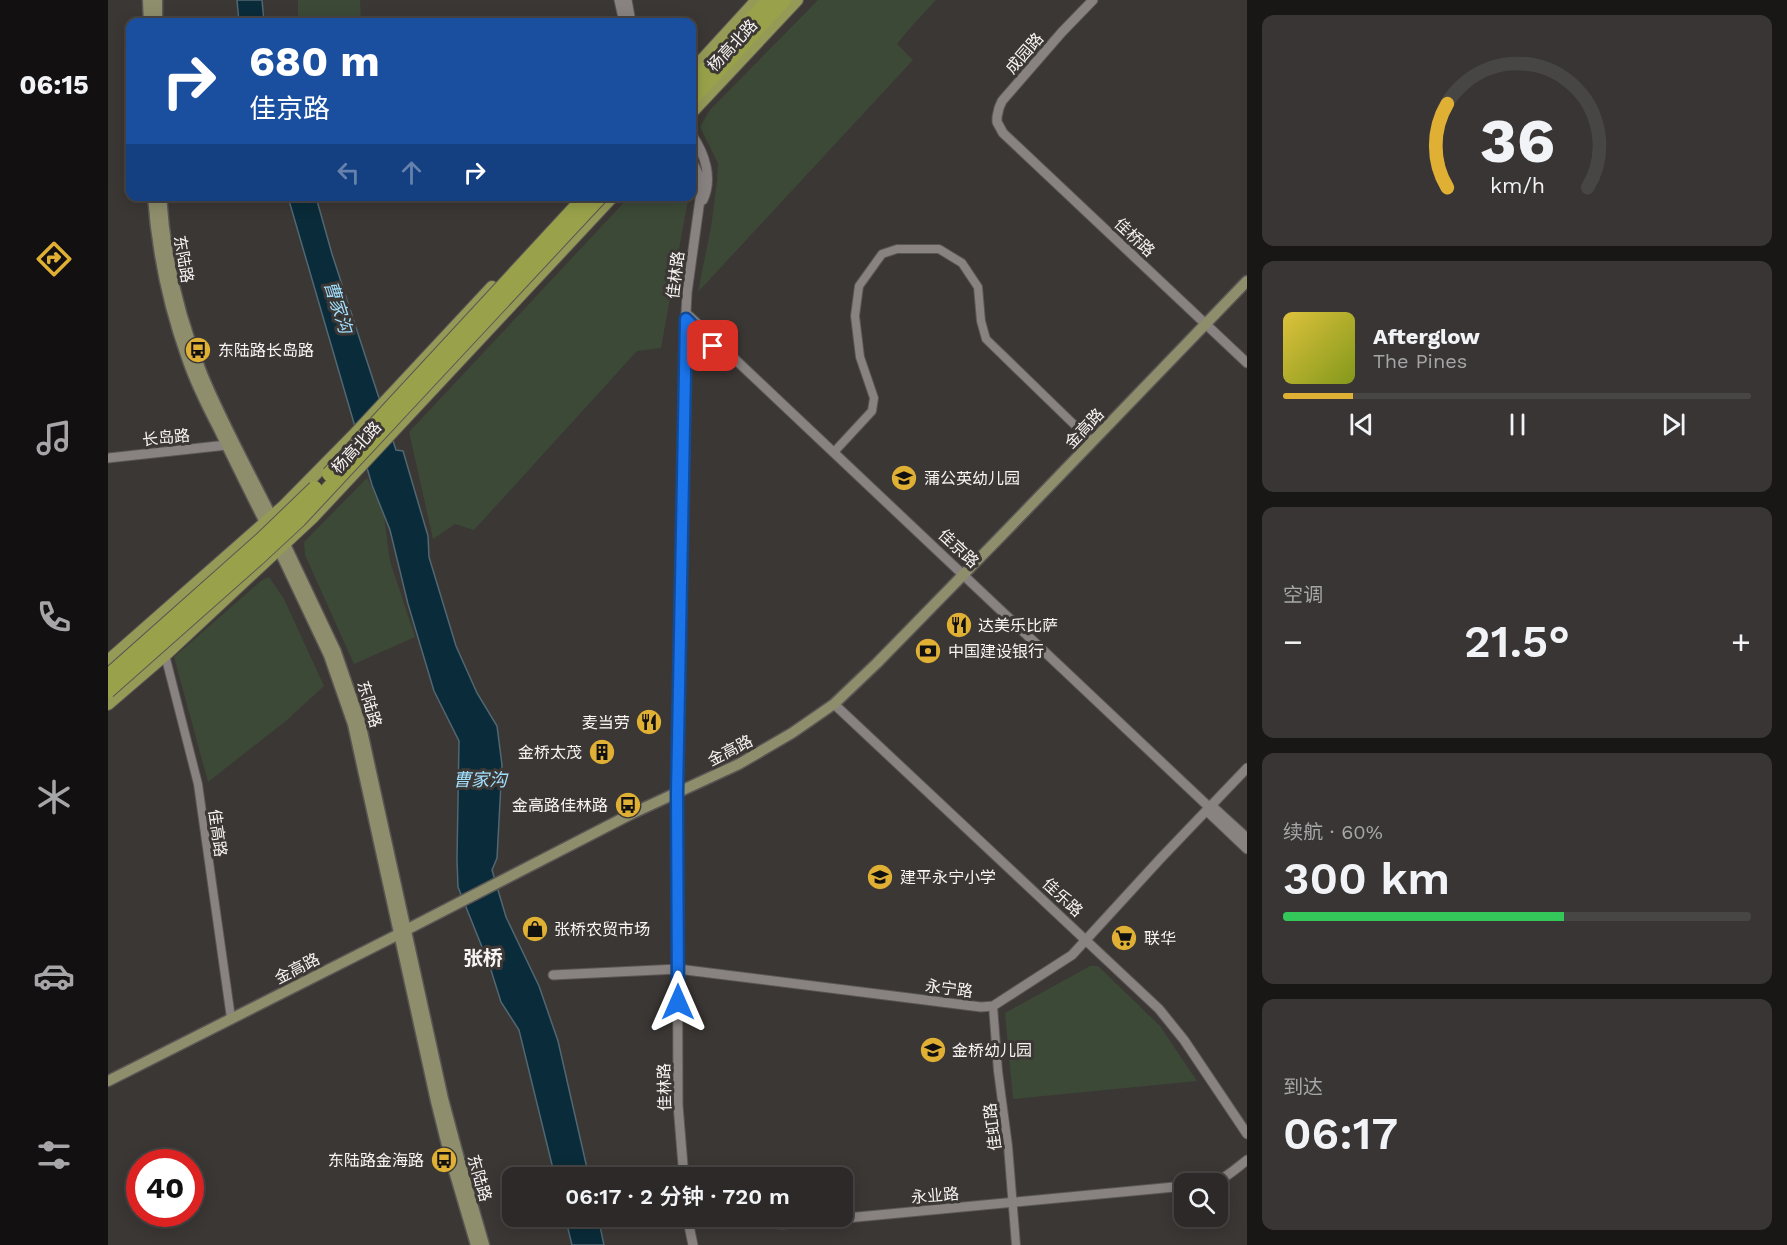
<!DOCTYPE html>
<html lang="zh">
<head>
<meta charset="utf-8">
<style>
	body { margin:0; font-family:"Work Sans","Noto Sans SC",sans-serif; background:#383534; color:#f1f3f6; height:100vh; display:flex; flex-direction:column; font-size:22px; white-space:nowrap }
	* { box-sizing:border-box; margin:0 }
	p { font-size:20px; color:#a6a6a8 }
	.icon { flex:none; width:33px; height:33px; fill:none; stroke:currentColor; stroke-width:2; stroke-linecap:round; stroke-linejoin:round }
	.map { position:relative; flex:1; overflow:hidden }
	.details { display:flex; flex-direction:column; gap:15px; padding:15px; background:#181716; width:540px }
	.details>* { flex:none }
	.top-card { position:absolute; left:18px; top:18px; width:570px; height:183px; border-radius:12px; box-shadow:0 3px 15px #0003,0 0 0 2px #484545; background:#1a4fa0; color:#fff; overflow:hidden }
	.tools { position:absolute; left:1066px; top:1173px; display:grid; gap:12px }
	.tools a { display:grid; place-items:center; width:54px; height:54px; border-radius:12px; background:#2c2928; box-shadow:0 3px 15px #0003,0 0 0 2px #484545; font-size:30px }
	.speed { position:absolute; left:18px; top:1149px; display:flex; gap:12px; font-size:30px; font-weight:700; text-align:center }
	.speed>* { display:grid; place-content:center; width:78px; height:78px; border-radius:50%; background:#2c2928; box-shadow:0 3px 15px #0003,0 0 0 2px #484545; line-height:1 }
	.speed .limit { border:9px solid #d22; background:#fff; color:#111 }
	.pin { position:absolute; display:grid; place-items:center; width:51px; height:51px; color:#fff; margin:-26px; border-radius:12px; box-shadow:0 3px 9px #0006 }
	.me { position:absolute; width:66px; margin:-33px; rotate:0deg; stroke-linejoin:round; filter:drop-shadow(0 0 4px #0008) }
	.turn { display:flex; align-items:center; gap:21px; height:126px; padding:0 24px; font-size:27px }
	.turn .icon { width:78px; height:78px; stroke-width:2.5 }
	.turn b { display:block; font-size:42px; line-height:51px }
	.lanes { display:flex; align-items:center; height:57px; padding:0 24px; background:#0003; justify-content:center; gap:30px; direction:ltr }
	.lanes .off { opacity:.35 }
	.big { font-size:45px; font-weight:600; line-height:1.1 }
	.details .widget { flex:1; display:flex; flex-direction:column; justify-content:center; gap:9px; min-width:0; padding:0 21px; border-radius:12px; background:#383534 }
	.details .dial { align-items:center; gap:0 }
	.dial svg { height:156px; overflow:visible; fill:none; stroke:#484545; stroke-width:7; stroke-linecap:round; text-anchor:middle }
	.dial text { fill:#f1f3f6; stroke:none }
	.song { display:flex; align-items:center; gap:18px }
	.cover { width:72px; height:72px; border-radius:9px; background:linear-gradient(135deg,hsl(50 70% 55%),hsl(70 70% 35%)) }
	.played { height:6px; border-radius:3px; background:linear-gradient(90deg,#e0b034 15%,#484545 15%) }
	.keys { display:flex; justify-content:space-around; direction:ltr }
	.heat { display:flex; justify-content:space-between; align-items:center; font-size:33px; direction:ltr }
	.charge { height:9px; border-radius:4px; background:linear-gradient(90deg,#34c759 60%,#484545 0) }
	.trip { position:absolute; left:394px; top:1167px; width:351px; height:60px; border-radius:12px; background:#2c2928; box-shadow:0 3px 15px #0003,0 0 0 2px #484545; font-weight:600; line-height:60px; text-align:center }
	main { display:flex; flex:1; min-height:0 }
	.tabs { display:flex; flex-direction:column; width:108px; justify-content:space-around; align-items:center; background:#121010; color:#a6a6a8 }
	.tabs .icon { width:42px; height:42px }
	.tabs .active { color:#e0b034 }
	.tabs b { font-size:27px; color:#f1f3f6 }
	.map>svg:first-child { display:block }
</style>
</head>
<body>
<main>
<nav class="tabs">
<b>06:15</b>
<svg class="icon active" aria-label="directions" viewBox="0 0 24 24"><path d="M12 3l9 9-9 9-9-9zM9 14v-3h6M13 9l2 2-2 2"/></svg>
<svg class="icon" aria-label="music" viewBox="0 0 24 24"><path d="M9 18V5l10-2v13"/><circle cx="6" cy="18" r="3"/><circle cx="16" cy="16" r="3"/></svg>
<svg class="icon" aria-label="phone" viewBox="0 0 24 24"><path d="M5 4h4l2 5-3 2q2 4 5 5l2-3 5 2v4C11 20 4 13 5 4z"/></svg>
<svg class="icon" aria-label="climate" viewBox="0 0 24 24"><path d="M12 3v18M4 7l16 10M4 17L20 7"/></svg>
<svg class="icon" aria-label="car" viewBox="0 0 24 24"><path d="M5 17H2v-5l4-1 3-4h7l3 4 3 1v5h-3M9 17h6M6 11h13"/><circle cx="7" cy="17" r="2"/><circle cx="17" cy="17" r="2"/></svg>
<svg class="icon" aria-label="filters" viewBox="0 0 24 24"><path d="M4 7h16M4 17h16"/><circle cx="9" cy="7" r="2"/><circle cx="15" cy="17" r="2"/></svg>
</nav>
<div class="map">
<svg width="1139" height="1245" viewBox="0 0 1139 1245">
	<rect width="100%" height="100%" fill="#3b3735"/>
	<path fill="#3c4937" d="M190 0H252L253 21 190 22Z
		M710 0H828L803 27 789 44 805 60 590 292 603 227 609 182 610 163 592 127 601 111Z
		M522 196 579 197 580 200 553 348 529 351 366 530 347 524 325 539 301 432Z
		M259 478 275 509 282 561 307 637 246 664 197 555 196 542Z
		M161 577 176 599 216 686 179 720 100 782 66 657 154 580Z
		M982 966H990L1052 1026 1089 1081 905 1099 897 1013Z"/>
	<path fill="#0a2b39" stroke="#516771" stroke-width="1.5" d="M129 0H154L156 22H131Z
		M180 197H208L224 254 288 450 295 451 320 536 321 557 348 646 369 693 389 726 394 765 389 858 384 870 398 917 431 986 450 1041 481 1177H447L411 1030 393 1002 382 967 350 887 349 859 351 741 326 691 300 604 282 530 264 485Z
		M457 1217H490L496 1245H464Z"/>
	<g fill="none" stroke-linecap="round" stroke-linejoin="round">
		<g stroke="#595654" stroke-width="10">
			<path id="minor" d="M726 452 764 411 766 398 752 357 747 316 751 286 774 254 789 249H831L854 263 870 287 873 321 878 339 983 441
				M57 655 90 784 123 1018
				M885 1006 890 1071 900 1146 908 1245"/>
		</g>
		<g stroke="#595654" stroke-width="11">
			<path id="tertiary" d="M511 0 516 22
				M519 0 523 22
				M985 0 954 32 894 101 891 108 889 117V122L895 133 1139 363
				M584 135C597 154 605 178 595 200
				M578 313 1102 808
				M0 458 119 445
				M726 704 1051 1009 1076 1040 1139 1134
				M1104 806 1139 838
				M1099 811 1139 849
				M445 975 570 969 873 1007 885 1006 964 955 1053 858 1139 768
				M576 1178 570 1105 569 793 578 313 579 293 593 192V180L584 161
				M1099 1184C1115 1181 1126 1170 1139 1160
				M579 1216 585 1245
				M579 1219 675 1224 1077 1186"/>
		</g>
		<g stroke="#595654" stroke-width="13">
			<path id="secondary" d="M40 0 41 22
				M49 0V22
				M45 196C49 252 60 305 79 358 87 382 99 406 111 429 127 462 143 495 160 528
				M53 196C57 258 71 317 94 374 115 425 142 473 166 522
				M173 536 228 652 252 722 335 1099 350 1155 376 1245
				M167 541 221 655 245 724 328 1101 342 1157 368 1245
				M298 930 525 813 631 764 684 733 726 704 769 663 898 531 1139 281
				M0 1081 291 934"/>
		</g>
		<g stroke="#595654" stroke-width="14">
			<path id="primary" d="M584 71 649 0
				M584 112 689 0
				M0 661 176 506 245 436 384 287
				M0 704 57 655 205 517 505 196"/>
		</g>
		<g stroke="#595654" stroke-width="16">
			<path id="trunk" d="M584 84 661 0
				M584 99 676 0"/>
		</g>
		<use href="#minor" stroke="#888280" stroke-width="8"/>
		<use href="#tertiary" stroke="#888280" stroke-width="9"/>
		<use href="#secondary" stroke="#8e8e6c" stroke-width="10"/>
		<use href="#primary" stroke="#959a57" stroke-width="12"/>
		<use href="#trunk" stroke="#99a24a" stroke-width="14"/>
		<g stroke="#595654" stroke-width="16" stroke-linecap="butt">
			<path id="trunk-bridge" d="M221 474 478 196
				M0 676 153 540 207 488
				M0 691 149 559 191 520 493 196"/>
		</g>
		<use href="#trunk-bridge" stroke="#99a24a" stroke-width="14"/>
	</g>
	<g fill="none" stroke-linecap="round" stroke-linejoin="round">
		<g stroke="#114b97" stroke-width="15">
			<path id="route" d="M570 1002 569 793 578 319 605 346"/>
		</g>
		<use href="#route" stroke="#1a73e8" stroke-width="10"/>
	</g>
	<defs>
		<g id="bus-disc" transform="scale(1.35)"><circle r="9.5" fill="#e0b034" stroke="#3b3735"/><path d="M-5-6H5V4H4V6H2V4H-2V6H-4V4H-5ZM-3.5-4V0h7V-4ZM-3.5 1.2v1.5H-2V1.2ZM2 1.2v1.5H3.5V1.2Z" fill="#111"/></g>
		<g id="school-disc" transform="scale(1.35)"><circle r="9.5" fill="#e0b034" stroke="#3b3735"/><path d="M0-5L7-2L0 1L-7-2ZM-4 1L0 2.5L4 1V4Q0 6-4 4Z" fill="#111"/></g>
		<g id="restaurant-disc" transform="scale(1.35)"><circle r="9.5" fill="#e0b034" stroke="#3b3735"/><path d="M-5-6h1v4h1v-4h1v4h1v-4h1v5L-1.5 .5V6h-2V.5L-5-1ZM5-6V6H3V1.5H1.5Q1.5-4 5-6Z" fill="#111"/></g>
		<g id="bank-disc" transform="scale(1.35)"><circle r="9.5" fill="#e0b034" stroke="#3b3735"/><path d="M-6-4H6V4H-6ZM0-2.3a2.3 2.3 0 1 0 0 4.6a2.3 2.3 0 1 0 0-4.6Z" fill="#111"/></g>
		<g id="building-disc" transform="scale(1.35)"><circle r="9.5" fill="#e0b034" stroke="#3b3735"/><path d="M-4-6H4V6H1V3H-1V6H-4ZM-2.5-4.3h1.7v1.8h-1.7ZM.8-4.3h1.7v1.8H.8ZM-2.5-1h1.7V.8h-1.7ZM.8-1h1.7V.8H.8Z" fill="#111"/></g>
		<g id="shop-disc" transform="scale(1.35)"><circle r="9.5" fill="#e0b034" stroke="#3b3735"/><path d="M-5-2.5h2.3a2.7 3.5 0 0 1 5.4 0H5L5.5 6h-11ZM-1.5-2.5h3a1.5 2.3 0 0 0-3 0Z" fill="#111"/></g>
		<g id="supermarket-disc" transform="scale(1.35)"><circle r="9.5" fill="#e0b034" stroke="#3b3735"/><path d="M-6-5.5h2.5l.6 2H6L4.5 2H-2.5L-4.4-4H-6ZM-1.5 3.2a1.3 1.3 0 1 0 .1 0ZM3 3.2a1.3 1.3 0 1 0 .1 0Z" fill="#111"/></g>
	</defs>
	<g fill-rule="evenodd">
		<use href="#bus-disc" x="90" y="350"/>
		<use href="#school-disc" x="796" y="478"/>
		<use href="#restaurant-disc" x="851" y="625"/>
		<use href="#bank-disc" x="820" y="651"/>
		<use href="#restaurant-disc" x="541" y="722"/>
		<use href="#building-disc" x="494" y="752"/>
		<use href="#bus-disc" x="520" y="805"/>
		<use href="#school-disc" x="772" y="877"/>
		<use href="#shop-disc" x="427" y="929"/>
		<use href="#supermarket-disc" x="1016" y="938"/>
		<use href="#school-disc" x="825" y="1050"/>
		<use href="#bus-disc" x="336" y="1160"/>
	</g>
	<g text-anchor="middle" stroke-width="6" stroke-linejoin="round" paint-order="stroke">
		<g font-size="16" fill="#f7f4f3" stroke="#3b3735">
			<text transform="translate(624 45) rotate(-47)" y="6">杨高北路</text>
			<text transform="translate(916 53) rotate(-49)" y="6">成园路</text>
			<text transform="translate(1027 237) rotate(43)" y="6">佳桥路</text>
			<text transform="translate(76 259) rotate(80)" y="6">东陆路</text>
			<text transform="translate(567 275) rotate(-83)" y="6">佳林路</text>
			<text transform="translate(976 428) rotate(-46)" y="6">金高路</text>
			<text transform="translate(58 437) rotate(-6)" y="6">长岛路</text>
			<text transform="translate(248 447) rotate(-47)" y="6">杨高北路</text>
			<text transform="translate(851 548) rotate(43)" y="6">佳京路</text>
			<text transform="translate(262 704) rotate(73)" y="6">东陆路</text>
			<text transform="translate(622 750) rotate(-27)" y="6">金高路</text>
			<text transform="translate(110 833) rotate(82)" y="6">佳高路</text>
			<text transform="translate(955 897) rotate(43)" y="6">佳乐路</text>
			<text transform="translate(189 968) rotate(-27)" y="6">金高路</text>
			<text transform="translate(841 988) rotate(7)" y="6">永宁路</text>
			<text transform="translate(556 1087) rotate(-91)" y="6">佳林路</text>
			<text transform="translate(884 1127) rotate(-97)" y="6">佳虹路</text>
			<text transform="translate(372 1178) rotate(74)" y="6">东陆路</text>
			<text transform="translate(827 1195) rotate(-5)" y="6">永业路</text>
		</g>
		<g font-size="16" fill="#f7f4f3" stroke="#3b3735" text-anchor="start">
			<text x="110" y="356">东陆路长岛路</text>
			<text x="816" y="484">蒲公英幼儿园</text>
			<text x="870" y="631">达美乐比萨</text>
			<text x="840" y="657">中国建设银行</text>
			<text x="522" y="728" text-anchor="end">麦当劳</text>
			<text x="474" y="758" text-anchor="end">金桥太茂</text>
			<text x="500" y="811" text-anchor="end">金高路佳林路</text>
			<text x="792" y="883">建平永宁小学</text>
			<text x="446" y="935">张桥农贸市场</text>
			<text x="1036" y="944">联华</text>
			<text x="844" y="1056">金桥幼儿园</text>
			<text x="316" y="1166" text-anchor="end">东陆路金海路</text>
		</g>
		<g font-size="18" font-style="italic" fill="#a0defd" stroke="#3b3735">
			<text transform="translate(230 307) rotate(72)" y="6">曹家沟</text>
			<text x="372" y="786">曹家沟</text>
		</g>
		<g font-size="20" font-weight="bold" fill="#f7f4f3" stroke="#3b3735">
			<text x="375" y="965">张桥</text>
		</g>
	</g>
</svg>
<div class="tools">
<a><svg class="icon" aria-label="search" viewBox="0 0 24 24"><circle cx="10" cy="10" r="6"/><path d="M15 15l6 6"/></svg></a>
</div>
<div class="speed"><div class="limit">40</div></div>
<div class="pin" style="left:605px;top:346px;background:#d93025"><svg class="icon" aria-label="arrive" viewBox="0 0 24 24"><path d="M6 21V4h12l-3 4 3 4H6"/></svg></div>
<svg class="me" style="left:570px;top:1002px" viewBox="-20 -20 40 40"><path d="M0-17L14 15 0 8-14 15z" fill="#1a73e8" stroke="#fff" stroke-width="4"/></svg>
<div class="trip">06:17 · 2 分钟 · 720 m</div>
<div class="top-card">
<div class="turn"><svg class="icon" aria-label="right" viewBox="0 0 24 24"><path d="M7 20v-9h11M14 6l5 5-5 5"/></svg><div><b>680 m</b>佳京路</div></div>
<div class="lanes"><svg class="icon off" aria-label="left" viewBox="0 0 24 24"><path d="M17 20v-9H6M10 6l-5 5 5 5"/></svg><svg class="icon off" aria-label="ahead" viewBox="0 0 24 24"><path d="M12 20V5M6 11l6-6 6 6"/></svg><svg class="icon" aria-label="right" viewBox="0 0 24 24"><path d="M7 20v-9h11M14 6l5 5-5 5"/></svg></div>
</div>
</div>
<section class="details">
<div class="widget dial"><svg viewBox="0 0 100 80">
<path d="M14 69A42 42 0 1 1 86 69"/>
<path d="M14 69A42 42 0 0 1 14 26" stroke="#e0b034"/>
<text x="50" y="56" font-size="32" font-weight="700">36</text>
<text x="50" y="72" font-size="11">km/h</text>
</svg></div>
<div class="widget">
<div class="song"><i class="cover"></i><div><b>Afterglow</b><p>The Pines</p></div></div>
<div class="played"></div>
<div class="keys"><svg class="icon" aria-label="previous" viewBox="0 0 24 24"><path d="M18 5L8 12l10 7zM5 5v14"/></svg><svg class="icon" aria-label="pause" viewBox="0 0 24 24"><path d="M8 5v14M16 5v14"/></svg><svg class="icon" aria-label="next" viewBox="0 0 24 24"><path d="M6 5l10 7-10 7zM19 5v14"/></svg></div>
</div>
<div class="widget"><p>空调</p>
<div class="heat"><a>−</a><b class="big">21.5°</b><a>+</a></div>
</div>
<div class="widget"><p>续航 · 60%</p><b class="big">300 km</b><div class="charge"></div></div>
<div class="widget"><p>到达</p><b class="big">06:17</b></div>
</section>
</main>
</body>
</html>
